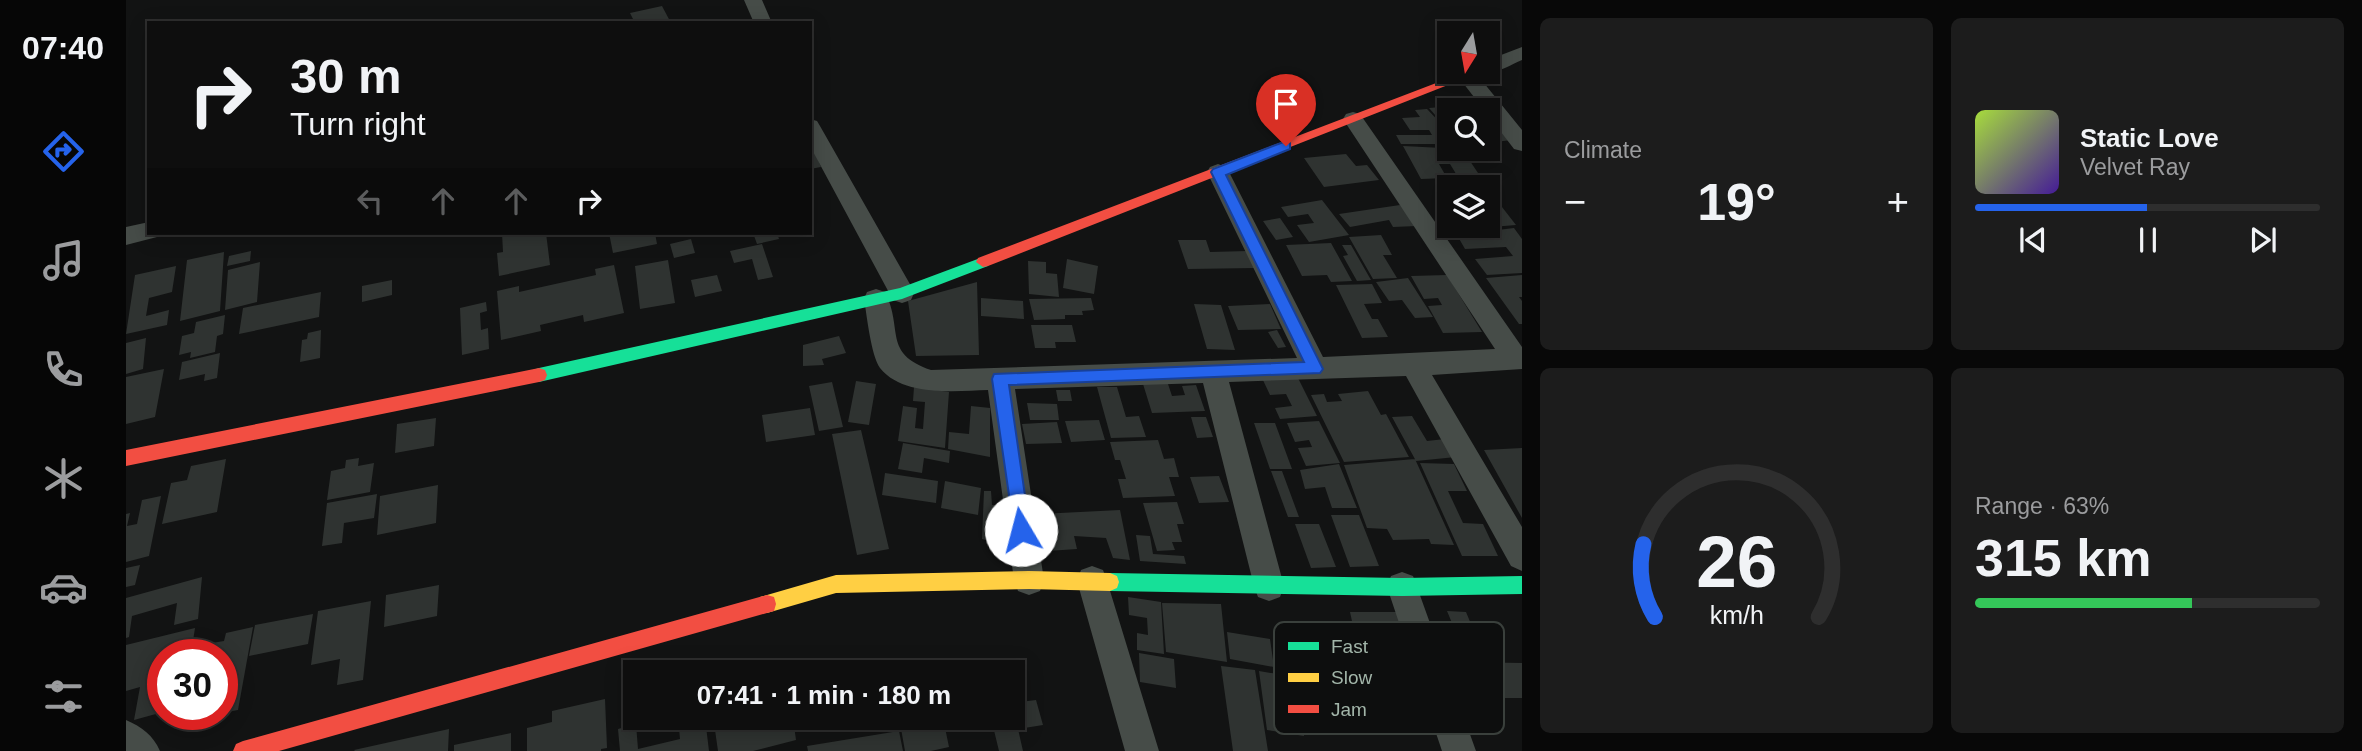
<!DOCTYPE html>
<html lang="en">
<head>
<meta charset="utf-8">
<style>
	body { margin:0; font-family:Arial,sans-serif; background:#1c1c1c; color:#f1f3f6; height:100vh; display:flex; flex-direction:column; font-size:26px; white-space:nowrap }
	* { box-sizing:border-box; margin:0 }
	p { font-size:23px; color:#9b9c9e }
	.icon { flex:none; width:38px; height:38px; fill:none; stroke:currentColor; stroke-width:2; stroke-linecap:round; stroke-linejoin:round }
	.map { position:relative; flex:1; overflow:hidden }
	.side { display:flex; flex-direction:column; gap:18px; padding:18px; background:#080808; width:840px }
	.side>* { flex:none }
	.hud { position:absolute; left:21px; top:21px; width:665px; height:214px; border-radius:0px; box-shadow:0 4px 18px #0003,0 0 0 2px #2e2e2e; background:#0e0e0e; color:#f1f3f6; overflow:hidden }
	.needle { width:46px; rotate:191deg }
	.controls { position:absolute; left:1311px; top:21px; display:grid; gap:14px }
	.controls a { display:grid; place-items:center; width:63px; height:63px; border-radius:0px; background:#0e0e0e; box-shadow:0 4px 18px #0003,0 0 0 2px #2e2e2e; font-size:35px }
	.speed { position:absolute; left:21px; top:639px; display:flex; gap:14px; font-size:35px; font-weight:700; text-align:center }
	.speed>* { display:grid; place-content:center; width:91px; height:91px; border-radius:50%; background:#0e0e0e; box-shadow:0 4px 18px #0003,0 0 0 2px #2e2e2e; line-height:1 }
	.speed .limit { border:10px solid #d22; background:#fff; color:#111 }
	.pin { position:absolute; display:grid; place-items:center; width:60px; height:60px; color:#fff; margin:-72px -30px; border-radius:50% 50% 50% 0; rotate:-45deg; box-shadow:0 0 7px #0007 }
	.pin .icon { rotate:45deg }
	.me { position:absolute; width:77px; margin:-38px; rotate:352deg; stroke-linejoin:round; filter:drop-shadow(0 0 5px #0008) }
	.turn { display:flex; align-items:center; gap:24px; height:147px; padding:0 28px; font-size:32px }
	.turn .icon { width:91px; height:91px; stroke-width:2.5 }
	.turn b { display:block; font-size:49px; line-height:60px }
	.lanes { display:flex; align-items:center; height:66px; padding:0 28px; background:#0003; justify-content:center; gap:35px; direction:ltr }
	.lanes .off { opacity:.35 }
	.big { font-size:52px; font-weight:700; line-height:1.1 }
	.side .tile { flex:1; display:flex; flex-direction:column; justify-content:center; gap:10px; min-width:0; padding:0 24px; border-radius:10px; background:#1c1c1c }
	.side .dial { align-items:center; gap:0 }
	.dial svg { height:182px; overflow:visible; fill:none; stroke:#2e2e2e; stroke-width:7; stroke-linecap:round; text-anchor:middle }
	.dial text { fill:#f1f3f6; stroke:none }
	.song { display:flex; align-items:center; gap:21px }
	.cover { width:84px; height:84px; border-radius:10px; background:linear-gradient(135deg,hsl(80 70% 55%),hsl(260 70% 35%)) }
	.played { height:7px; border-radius:4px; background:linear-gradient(90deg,#2563eb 50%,#2e2e2e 50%) }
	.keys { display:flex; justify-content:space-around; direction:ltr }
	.heat { display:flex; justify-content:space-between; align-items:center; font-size:38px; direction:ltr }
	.charge { height:10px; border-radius:5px; background:linear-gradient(90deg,#34c759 63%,#2e2e2e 0) }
	.side .tiles { flex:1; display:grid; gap:18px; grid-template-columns:repeat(2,1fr) }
	.trip { position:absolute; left:497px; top:660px; width:402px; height:70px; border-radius:0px; background:#0e0e0e; box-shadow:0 4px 18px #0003,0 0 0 2px #2e2e2e; font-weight:700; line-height:70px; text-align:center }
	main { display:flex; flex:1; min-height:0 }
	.tab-bar { display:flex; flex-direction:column; width:126px; justify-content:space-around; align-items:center; background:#060606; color:#9b9c9e }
	.tab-bar .icon { width:49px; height:49px }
	.tab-bar .active { color:#2563eb }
	.tab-bar b { font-size:32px; color:#f1f3f6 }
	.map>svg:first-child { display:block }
</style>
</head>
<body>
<main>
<nav class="tab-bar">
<b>07:40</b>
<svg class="icon active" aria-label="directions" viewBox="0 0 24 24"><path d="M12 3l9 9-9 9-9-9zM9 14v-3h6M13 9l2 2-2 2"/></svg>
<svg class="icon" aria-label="music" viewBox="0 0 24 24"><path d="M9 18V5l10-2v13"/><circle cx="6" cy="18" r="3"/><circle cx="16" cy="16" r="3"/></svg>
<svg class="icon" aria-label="phone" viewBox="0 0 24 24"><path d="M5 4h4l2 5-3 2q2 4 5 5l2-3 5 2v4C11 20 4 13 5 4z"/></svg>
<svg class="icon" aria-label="climate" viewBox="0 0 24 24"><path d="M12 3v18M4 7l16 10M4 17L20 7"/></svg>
<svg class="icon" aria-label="car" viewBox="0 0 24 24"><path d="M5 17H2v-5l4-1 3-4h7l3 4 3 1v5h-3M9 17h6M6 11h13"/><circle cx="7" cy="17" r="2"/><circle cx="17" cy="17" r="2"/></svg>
<svg class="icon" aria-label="filters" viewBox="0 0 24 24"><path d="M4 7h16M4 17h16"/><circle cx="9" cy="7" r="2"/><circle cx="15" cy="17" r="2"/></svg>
</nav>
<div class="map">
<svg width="1396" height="751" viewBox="0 0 1396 751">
	<rect width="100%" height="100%" fill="#121313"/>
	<path fill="#2f3331" d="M536 6 545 23H509L504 13Z
		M1340 105 1345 110H1323V123L1317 124 1303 108Z
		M1301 109 1323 132V144H1275L1270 135H1306L1303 130H1284L1276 118 1294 117 1289 110Z
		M1375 129 1385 140 1362 143V131Z
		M684 140 695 167 684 169Z
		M1277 146 1336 149 1358 182H1335L1324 164H1313L1321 178 1295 179Z
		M1220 154 1230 166 1241 165 1253 180 1198 187 1178 158Z
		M1362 189 1390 225 1366 227 1362 220Z
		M1196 200 1223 235 1183 242 1171 225 1188 223 1182 214 1162 217 1155 207Z
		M1274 205 1291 226 1267 227 1263 220 1224 227 1213 214Z
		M1154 218 1167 237 1150 240 1137 221Z
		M1388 228 1396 239V273L1361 275 1349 259 1387 256 1380 247 1339 249 1331 235Z
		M376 233H420L424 265 373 276 371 253 377 252Z
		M483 233H529L531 244 487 253Z
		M627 233H651L653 239 631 244Z
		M1255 235 1266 255H1257L1271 278 1247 279 1223 237Z
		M565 239 569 253 548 258 544 244Z
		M1052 240H1080L1084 252 1122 251 1129 268 1062 269Z
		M1205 243 1226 281 1205 282 1201 275 1176 276 1160 245Z
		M636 244 647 277 632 280 626 259 608 263 604 251Z
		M1216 245H1225L1245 280 1231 281 1217 256 1222 255Z
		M125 251 124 261 101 266 103 256Z
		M98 252 94 311 54 321 61 260Z
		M941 259 972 266 968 294 937 288Z
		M542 260 549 303 514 309 509 266Z
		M902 261 920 262V273L931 274 933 297 903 294Z
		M134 262 131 302 99 310 102 270Z
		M488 265 498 313 458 322 457 315 414 325 415 331 375 340 371 291 393 286V292L470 275 469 269Z
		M50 266 46 292 23 298 20 316 43 310 41 325 0 334 9 275Z
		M591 275 596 291 569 297 565 280Z
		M1321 275 1356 332 1317 333 1302 306 1316 305 1312 298 1298 299 1285 276Z
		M1396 275V297H1393L1396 301V324H1393L1360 278Z
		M1282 278 1307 317 1289 318 1276 300 1263 301 1250 282Z
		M266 280V295L236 302V286Z
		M851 282 853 355 790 356 782 301Z
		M1246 284 1256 303 1238 304 1246 319H1252L1262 337 1236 338 1210 285Z
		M195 292 193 317 113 334 117 308Z
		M855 298 897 301 898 319 855 316Z
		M965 298 968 310 956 311 957 315H939V319L908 320 903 299Z
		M360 302 361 311 354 313 355 330 362 328 363 349 336 355 334 308Z
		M1068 304 1095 305 1109 350 1081 349Z
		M1144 304 1155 329 1112 330 1102 306Z
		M99 315 97 334 91 336 89 352 64 358 65 352 53 355 56 336 68 333 70 322Z
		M905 325H946L950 342H929L930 348H909Z
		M195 330 194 358 174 362 176 340 181 339 182 333Z
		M1151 330 1160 347 1152 348 1142 332Z
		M713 336 720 353 696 359 698 365 677 366V345Z
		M20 338 17 369 0 374V343Z
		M94 353 91 378 78 381 79 374 53 380 56 362Z
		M38 369 29 417 0 424V377Z
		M1171 376 1191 416 1154 419 1149 408 1166 406 1160 394 1144 395 1136 378Z
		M730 381 750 384 743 425 722 422Z
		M706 382 717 427 693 431 683 386Z
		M1017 384H1042L1046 396 1059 395 1056 386 1070 385 1079 411 1026 413Z
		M788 387 823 392 819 448 772 441 777 406 791 408 789 428 797 429 799 402 787 401Z
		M971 387H991L1000 417 1013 416 1020 437 985 438Z
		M930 390H944L946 401H932Z
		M1242 391 1255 415 1260 414 1283 457 1218 462 1185 395 1198 394 1201 402 1216 401 1212 394Z
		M901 403 931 404 933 420H904Z
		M845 406 864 408V457L822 449 823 432 843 434Z
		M684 408 689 435 640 442 636 415Z
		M1286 416 1301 441 1319 439 1330 457 1290 461 1266 417Z
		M1065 417H1080L1087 437 1071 438Z
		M310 418 308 446 269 453 271 424Z
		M973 420 979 440 945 442 939 421Z
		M1193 421 1214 463 1180 466 1172 448 1186 447 1183 440 1169 442 1161 423Z
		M931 422 936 443 900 444 896 424Z
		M1128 423H1149L1166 469H1144Z
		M735 430 763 549 731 555 706 434Z
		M1032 440 1038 459 1048 458 1053 477H1043L1049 496 997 498 992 479H1000L994 460H989L984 442Z
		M777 443 824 451 823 463 798 458 796 473 772 469Z
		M1396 448V518L1358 450Z
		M233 458 232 466 248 463 244 492 201 500 205 471 219 468 220 460Z
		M100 459 91 512 36 524 45 483 61 480 65 466Z
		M1289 459 1328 545 1305 544 1303 539 1267 540 1261 529 1241 528 1218 465Z
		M1294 463 1328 464 1341 491H1322L1337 523 1357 524 1372 556H1336Z
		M1213 464 1231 508H1206L1199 487 1179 489 1174 470Z
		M1145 471H1156L1173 517H1162Z
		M759 473 812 481 810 503 756 495Z
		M1093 476 1103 502 1073 503 1064 477Z
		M819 481 855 488 852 515 815 508Z
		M312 485 310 523 251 535 254 496Z
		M858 491H865L866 505H874L885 541 863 537V541L856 539Z
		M251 494 248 518 218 523 216 543 196 546 201 503Z
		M35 496 23 556 0 562V514L4 513 1 526 11 524 16 500Z
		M1051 502 1058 524H1051L1056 542H1046L1049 550 1031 551 1017 503Z
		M994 510 1004 560 987 558 980 538 948 536 951 549 922 551 914 514Z
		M1205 515H1233L1253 566 1224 567Z
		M1169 524H1193L1210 567 1185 568Z
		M1010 535 1024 536 1027 554 1058 556 1060 564 1014 561Z
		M14 565 9 585 0 587V568Z
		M76 577 72 619 48 625 51 603 6 616 3 637 0 638V598Z
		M313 585 311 616 258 627 260 595Z
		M1002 597 1035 602 1038 654 1011 650V633L1022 635 1021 618 1003 615Z
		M245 601 237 680 211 685 214 659 185 665 192 611Z
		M1036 603 1095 604 1101 662 1040 652Z
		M1321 611 1340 612 1350 636 1331 635Z
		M1224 612H1272L1303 727 1245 708Z
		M187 614 182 644 123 656 129 625Z
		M127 627 112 710 96 713V654H72L74 645 98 641 100 633Z
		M69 628 65 654H37V712L8 720 14 687 0 691V645Z
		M1101 632 1144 639 1148 667 1104 659Z
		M1013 653 1048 659 1050 688 1014 682Z
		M1338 662 1396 663V698H1353Z
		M1095 666 1129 670 1142 751H1107Z
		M1133 671 1169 677 1178 736 1141 730Z
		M479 699 481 748 475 749V751H401V728L426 722V711Z
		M910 700 917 725 892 729 897 751H873L865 718H887V703Z
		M552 718H579L583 751H494L492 729 510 724 512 749 554 739Z
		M618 718H667L670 740 627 751H592L588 723Z
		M808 718H817L823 747 805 751H779L774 723Z
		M323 729 322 751H229L228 750Z
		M773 731 777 751H682L681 746Z
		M385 733V751H328V745Z"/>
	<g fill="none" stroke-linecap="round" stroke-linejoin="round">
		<path fill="#464c48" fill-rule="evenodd" d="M618 0H636L646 23H628Z
			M1396 47V60C1384 65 1369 75 1356 72H1362V60Z
			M1333 72H1349L1396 130V151L1388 149 1362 115V110H1358L1334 79 1331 75Z
			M1227 112 1234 114 1396 347V369L1306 375 1396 527V571L1385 566 1280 376 1103 382 1158 586 1154 597 1143 601 1132 597 1128 586 1077 383 889 389 918 580 914 591 903 595 892 591 888 580 862 390C830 391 777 397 754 368 745 355 741 316 738 299L741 292 750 289 759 292C778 330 756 353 805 370L1171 358 1081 172 1084 167 1092 164 1100 167 1103 172 1197 357 1369 349 1217 119 1220 114Z
			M684 119 691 121 694 126 785 286 788 293 785 300 776 303 767 300 684 146Z
			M23 222V233H34L31 237 0 245V227Z
			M966 566 977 570 981 581 1033 751H999L951 581 955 570Z
			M1276 572 1287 576 1291 587 1350 751H1316L1261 587 1265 576Z
			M0 720C16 727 27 735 34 751H0Z"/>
		<path fill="#16e098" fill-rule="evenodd" d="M857 257 862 258 864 262 862 266 776 299 413 382 407 380 405 375 407 370 413 368 774 288Z
			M984 573 1276 578 1396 576V594L1276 596 984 591 977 588 975 582 977 576Z"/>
		<path fill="#ffcf43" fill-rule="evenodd" d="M903 571 984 573 991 576 993 582 991 588 984 591 903 589 710 593 641 613 634 611 632 604 634 597 641 595 710 575Z"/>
		<path fill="#f24e42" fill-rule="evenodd" d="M1339 72H1355L862 266 857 267 850 262 852 258Z
			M413 368 419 370 421 375 419 380 413 382 0 466V450Z
			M641 595 648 597 650 604 648 611 641 613 153 751H107L110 744 117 741Z"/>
	</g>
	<path fill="#2563eb" stroke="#184099" stroke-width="2" d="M1160 141 1164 143V149L1100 175 1197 369 1194 373 883 385 904 530 902 536 895 538 889 536 866 379 868 374 1178 362 1085 172 1087 169Z"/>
	<rect x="1148" y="622" width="230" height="112" rx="10" fill="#0d0e0e" stroke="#3a403c" stroke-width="2"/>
	<rect x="1162" y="642" width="31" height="8" fill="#16e098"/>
	<rect x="1162" y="673" width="31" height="9" fill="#ffcf43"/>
	<rect x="1162" y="705" width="31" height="8" fill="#f24e42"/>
	<g font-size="19" fill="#a2b5a9">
		<text x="1205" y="653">Fast</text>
		<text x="1205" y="684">Slow</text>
		<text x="1205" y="716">Jam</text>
	</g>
</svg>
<div class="controls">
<a><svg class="needle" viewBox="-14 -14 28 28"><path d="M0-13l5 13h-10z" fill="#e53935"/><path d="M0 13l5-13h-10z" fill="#9b9c9e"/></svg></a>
<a><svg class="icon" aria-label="search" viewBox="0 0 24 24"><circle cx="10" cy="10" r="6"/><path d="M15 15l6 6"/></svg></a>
<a><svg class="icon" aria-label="layers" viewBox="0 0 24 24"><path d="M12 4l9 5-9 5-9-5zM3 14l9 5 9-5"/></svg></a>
</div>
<div class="speed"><div class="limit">30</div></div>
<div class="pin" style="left:1160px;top:146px;background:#d93025"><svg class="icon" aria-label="arrive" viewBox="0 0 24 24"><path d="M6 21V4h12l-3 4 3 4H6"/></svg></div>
<svg class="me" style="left:895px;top:530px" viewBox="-20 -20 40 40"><circle r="19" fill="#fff"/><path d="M0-13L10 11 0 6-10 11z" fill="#2563eb"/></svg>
<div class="trip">07:41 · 1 min · 180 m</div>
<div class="hud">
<div class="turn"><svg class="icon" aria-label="right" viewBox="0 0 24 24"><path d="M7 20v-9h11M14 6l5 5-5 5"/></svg><div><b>30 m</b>Turn right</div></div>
<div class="lanes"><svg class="icon off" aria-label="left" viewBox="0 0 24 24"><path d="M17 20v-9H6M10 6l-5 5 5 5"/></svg><svg class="icon off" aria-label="ahead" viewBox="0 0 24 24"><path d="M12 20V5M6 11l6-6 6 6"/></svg><svg class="icon off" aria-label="ahead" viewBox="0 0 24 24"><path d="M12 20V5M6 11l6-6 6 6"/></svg><svg class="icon" aria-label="right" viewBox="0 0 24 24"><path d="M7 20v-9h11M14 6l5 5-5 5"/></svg></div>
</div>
</div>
<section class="side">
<div class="tiles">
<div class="tile"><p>Climate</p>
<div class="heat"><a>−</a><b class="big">19°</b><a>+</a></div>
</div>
<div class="tile">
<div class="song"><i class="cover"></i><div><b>Static Love</b><p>Velvet Ray</p></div></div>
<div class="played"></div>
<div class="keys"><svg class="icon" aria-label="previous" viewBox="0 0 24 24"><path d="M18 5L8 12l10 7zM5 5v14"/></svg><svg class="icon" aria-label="pause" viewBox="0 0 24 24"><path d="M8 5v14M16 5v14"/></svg><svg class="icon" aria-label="next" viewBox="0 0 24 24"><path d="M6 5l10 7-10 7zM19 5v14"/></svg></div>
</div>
<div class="tile dial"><svg viewBox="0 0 100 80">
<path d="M14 69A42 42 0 1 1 86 69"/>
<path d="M14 69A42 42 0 0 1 9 37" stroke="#2563eb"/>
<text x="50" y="56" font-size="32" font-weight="700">26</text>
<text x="50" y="72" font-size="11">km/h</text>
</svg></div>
<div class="tile"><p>Range · 63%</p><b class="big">315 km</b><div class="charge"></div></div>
</div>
</section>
</main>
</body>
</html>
